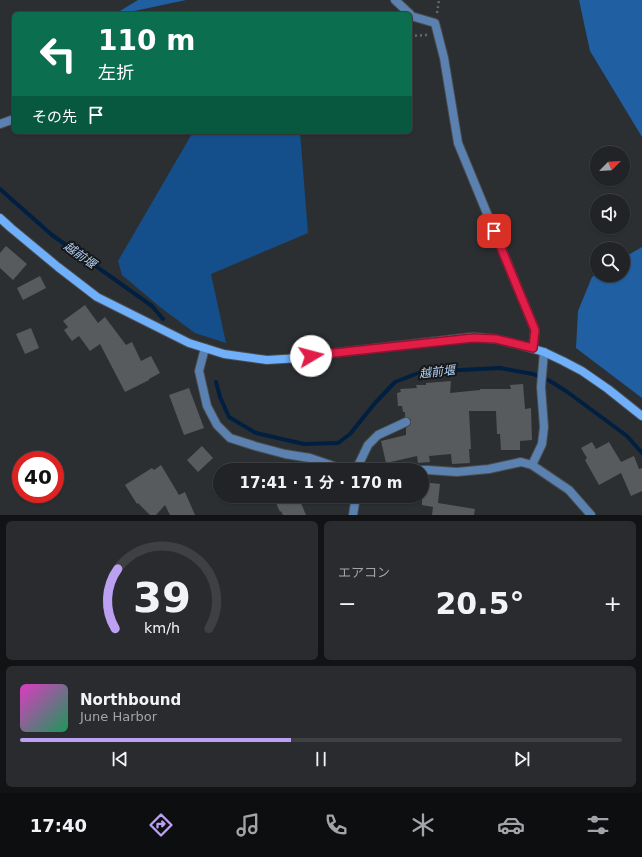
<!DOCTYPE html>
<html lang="ja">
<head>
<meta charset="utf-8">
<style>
	body { margin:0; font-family:"DejaVu Sans","Noto Sans JP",sans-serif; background:#292b2e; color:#f1f3f6; height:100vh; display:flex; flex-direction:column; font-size:15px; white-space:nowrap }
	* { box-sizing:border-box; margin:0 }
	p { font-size:13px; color:#a2a4a7 }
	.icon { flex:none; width:22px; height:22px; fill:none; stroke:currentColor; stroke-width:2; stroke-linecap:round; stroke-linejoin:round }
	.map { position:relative; height:515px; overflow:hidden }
	.panel { display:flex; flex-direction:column; gap:6px; padding:6px; background:#121315; flex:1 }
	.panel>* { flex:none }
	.hud { position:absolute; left:12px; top:12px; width:400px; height:122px; border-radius:6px; box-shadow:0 1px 3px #0004,0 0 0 1px #3e4043; background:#0b6e4f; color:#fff; overflow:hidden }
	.needle { width:26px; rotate:66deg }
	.tools { position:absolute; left:590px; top:146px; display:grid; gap:8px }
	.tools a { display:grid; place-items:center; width:40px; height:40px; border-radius:50%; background:#212326; box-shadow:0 1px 3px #0004,0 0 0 1px #3e4043; font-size:20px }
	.speed { position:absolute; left:12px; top:451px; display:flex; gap:8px; font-size:20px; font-weight:700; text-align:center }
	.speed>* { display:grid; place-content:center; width:52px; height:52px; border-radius:50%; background:#212326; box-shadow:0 1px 3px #0004,0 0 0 1px #3e4043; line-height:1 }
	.speed .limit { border:6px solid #d22; background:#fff; color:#111 }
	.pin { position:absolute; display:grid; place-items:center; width:34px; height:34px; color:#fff; margin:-17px; border-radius:8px; box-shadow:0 2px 6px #0006 }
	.me { position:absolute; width:44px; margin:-22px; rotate:82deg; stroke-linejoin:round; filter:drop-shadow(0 0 3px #0008) }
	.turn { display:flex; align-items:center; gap:14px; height:84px; padding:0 20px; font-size:18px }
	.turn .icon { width:52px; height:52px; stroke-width:2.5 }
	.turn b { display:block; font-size:28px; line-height:34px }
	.then { display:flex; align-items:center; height:38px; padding:0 20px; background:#0003; gap:8px; font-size:15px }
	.big { font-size:30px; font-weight:700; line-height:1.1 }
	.panel .widget { flex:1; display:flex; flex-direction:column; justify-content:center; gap:6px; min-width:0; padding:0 14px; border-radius:6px; background:#292b2e }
	.panel .dial { align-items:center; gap:0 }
	.dial svg { height:104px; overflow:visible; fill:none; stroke:#3e4043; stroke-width:7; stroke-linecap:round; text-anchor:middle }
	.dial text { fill:#f1f3f6; stroke:none }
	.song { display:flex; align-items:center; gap:12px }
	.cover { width:48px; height:48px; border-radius:6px; background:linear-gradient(135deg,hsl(310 70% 55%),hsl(150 70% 35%)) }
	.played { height:4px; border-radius:2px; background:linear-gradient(90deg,#bca0f2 45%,#3e4043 45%) }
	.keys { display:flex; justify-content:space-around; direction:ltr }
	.heat { display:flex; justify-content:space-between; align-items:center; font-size:22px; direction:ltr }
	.panel .tiles { flex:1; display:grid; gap:6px; grid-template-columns:1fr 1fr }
	.widget:last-child { grid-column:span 2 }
	.trip { position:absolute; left:213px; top:463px; width:216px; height:40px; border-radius:20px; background:#212326; box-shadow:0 1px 3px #0004,0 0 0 1px #3e4043; font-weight:700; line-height:40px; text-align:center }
	.dock { display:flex; height:64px; justify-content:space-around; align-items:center; background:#0d0e0f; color:#a2a4a7 }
	.dock .icon { width:28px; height:28px }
	.dock .on { color:#bca0f2 }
	.dock b { font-size:18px; color:#f1f3f6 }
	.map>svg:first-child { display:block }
</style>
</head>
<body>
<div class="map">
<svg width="642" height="515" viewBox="0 0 642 515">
	<rect width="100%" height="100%" fill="#2c2f32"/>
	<path fill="#154f8b" d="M193 132H300L308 233 211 274 226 343 195 333 160 307 122 275 118 261Z"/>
	<path fill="#205fa1" d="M138 0H186L120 14H115Z
		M579 0H642V137L590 51Z
		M642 247V398L576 348 578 311 592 277 597 274V275H623V258Z"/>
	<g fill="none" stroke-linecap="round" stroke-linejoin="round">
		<path stroke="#001f41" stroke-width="4" d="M0 189 52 235 152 306 163 319
			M216 382 220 397 229 417 256 433 304 444 338 443 350 434 375 403 395 382 421 372 500 368 533 374 550 381 566 391 627 436 642 453"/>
	</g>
	<path fill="#585b5e" d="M6 246 27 264 13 280 0 268V253Z
		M40 276 46 288 23 300 17 288Z
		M85 305 98 323 105 317 126 345 132 342 141 361 151 356 160 373 149 379V380L125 392 100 344 90 351 79 336 72 341 64 330 68 327 63 321Z
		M31 328 39 348 25 354 16 334Z
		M451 381 450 393 480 390V389H511L510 385 523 384 525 409 531 408 532 440 520 441V450H501L500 434H497L496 411H469L471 449H469L470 463 452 464 451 454 429 456 430 462 418 463 417 456 386 463 381 441 406 435V428L410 425 411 423V420L409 418 405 417V412H403L402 406H398L397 393 401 392 400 389 417 388 416 385H426V383Z
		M189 388 204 428 184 435 169 395Z
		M592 442 596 449 609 442 621 462 634 456 639 469 642 468V491L631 496 621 473 599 485 585 460 587 458 581 448Z
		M202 446 213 458 198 472 187 460Z
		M161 465 179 495 185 492 195 515H170L165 505 156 515H150L138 503 137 504 125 485 152 468 154 470Z
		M422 482 440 484 438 503 475 509 474 515H432L433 507 422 505Z
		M273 496H298L306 515H283L281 511 280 512Z"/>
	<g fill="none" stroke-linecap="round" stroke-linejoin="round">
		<g stroke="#4a4d50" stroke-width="10">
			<path id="lane" d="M395 0 410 14
				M410 14 411 16 435 23 444 58 458 143 535 330 533 348
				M0 124 14 119
				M532 465 542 444 544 427 541 387 544 352
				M356 470 368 445 378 435 406 422"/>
		</g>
		<g stroke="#4a4d50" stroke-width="10">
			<path id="street" d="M205 348 199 371 207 406 217 425 230 438 255 446 285 454 310 458 345 470
				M391 470H428L457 472 489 469 521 462 532 465 569 490 591 515
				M353 515 356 496"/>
		</g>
		<g stroke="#4a4d50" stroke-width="10">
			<path id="secondary" d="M0 218 11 228 58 267 97 297 189 343 224 354 267 360 300 358 334 353 473 337 496 339 520 345 544 352 563 361 582 371 608 389 642 416"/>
		</g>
		<path stroke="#66696b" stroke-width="2.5" stroke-dasharray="2 3" stroke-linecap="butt" d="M437 13 439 0
			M410 36 427 35"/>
		<use href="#lane" stroke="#5a81af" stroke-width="8"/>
		<use href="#street" stroke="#5a81af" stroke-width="8"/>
		<use href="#secondary" stroke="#70aff9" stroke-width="8"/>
	</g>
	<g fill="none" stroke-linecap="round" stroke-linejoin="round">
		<g stroke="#92132f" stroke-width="10">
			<path id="route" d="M311 356 334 353 473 338 496 339 533 348 535 330 494 231"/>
		</g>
		<use href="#route" stroke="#e11d48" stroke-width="7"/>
	</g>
	<g text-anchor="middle" stroke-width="4" stroke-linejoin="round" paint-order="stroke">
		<g font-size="12" font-style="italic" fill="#b3d2f7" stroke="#151718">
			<text transform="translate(80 255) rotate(36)" y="4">越前堰</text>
			<text transform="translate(437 372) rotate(-6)" y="4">越前堰</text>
		</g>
	</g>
</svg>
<div class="tools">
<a><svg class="needle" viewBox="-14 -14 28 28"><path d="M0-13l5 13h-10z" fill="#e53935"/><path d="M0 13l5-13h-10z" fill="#a2a4a7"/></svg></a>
<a><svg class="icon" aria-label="sound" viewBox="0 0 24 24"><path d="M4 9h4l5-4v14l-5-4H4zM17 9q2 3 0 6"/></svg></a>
<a><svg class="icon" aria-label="search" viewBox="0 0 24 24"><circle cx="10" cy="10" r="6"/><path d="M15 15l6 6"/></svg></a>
</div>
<div class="speed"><div class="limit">40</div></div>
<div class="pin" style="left:494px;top:231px;background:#d93025"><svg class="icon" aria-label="arrive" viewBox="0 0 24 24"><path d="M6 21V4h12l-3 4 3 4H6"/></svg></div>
<svg class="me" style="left:311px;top:356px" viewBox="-20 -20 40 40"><circle r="19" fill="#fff"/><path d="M0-13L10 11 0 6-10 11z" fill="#e11d48"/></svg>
<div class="trip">17:41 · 1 分 · 170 m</div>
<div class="hud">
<div class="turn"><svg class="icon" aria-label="left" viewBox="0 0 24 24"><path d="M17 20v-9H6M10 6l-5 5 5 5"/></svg><div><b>110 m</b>左折</div></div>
<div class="then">その先<svg class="icon" aria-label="arrive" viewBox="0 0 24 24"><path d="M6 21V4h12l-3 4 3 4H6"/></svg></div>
</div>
</div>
<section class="panel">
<div class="tiles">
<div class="widget dial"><svg viewBox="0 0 100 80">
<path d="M14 69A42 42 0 1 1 86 69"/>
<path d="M14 69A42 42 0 0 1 16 23" stroke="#bca0f2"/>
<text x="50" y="56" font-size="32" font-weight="700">39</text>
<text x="50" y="72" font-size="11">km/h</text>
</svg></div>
<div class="widget"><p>エアコン</p>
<div class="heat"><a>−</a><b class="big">20.5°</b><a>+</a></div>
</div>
<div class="widget">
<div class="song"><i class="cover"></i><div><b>Northbound</b><p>June Harbor</p></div></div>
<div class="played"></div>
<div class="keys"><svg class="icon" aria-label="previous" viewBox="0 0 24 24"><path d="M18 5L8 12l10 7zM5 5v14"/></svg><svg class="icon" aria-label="pause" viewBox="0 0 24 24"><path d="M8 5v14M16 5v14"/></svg><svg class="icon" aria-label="next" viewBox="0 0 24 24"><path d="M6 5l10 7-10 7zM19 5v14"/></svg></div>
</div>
</div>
</section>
<nav class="dock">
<b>17:40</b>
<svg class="icon on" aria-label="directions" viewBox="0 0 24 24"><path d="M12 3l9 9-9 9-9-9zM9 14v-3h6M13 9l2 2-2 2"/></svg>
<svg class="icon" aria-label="music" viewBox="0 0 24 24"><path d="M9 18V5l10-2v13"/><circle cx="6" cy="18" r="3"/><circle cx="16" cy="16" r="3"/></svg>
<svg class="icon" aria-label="phone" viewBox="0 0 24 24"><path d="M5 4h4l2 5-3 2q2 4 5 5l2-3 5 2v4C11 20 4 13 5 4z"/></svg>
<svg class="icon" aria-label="climate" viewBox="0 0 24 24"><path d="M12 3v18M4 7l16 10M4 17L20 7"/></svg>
<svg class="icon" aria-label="car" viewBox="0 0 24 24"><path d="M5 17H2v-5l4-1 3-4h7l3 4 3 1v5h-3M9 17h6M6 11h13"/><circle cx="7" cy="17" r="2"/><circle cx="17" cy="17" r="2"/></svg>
<svg class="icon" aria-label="filters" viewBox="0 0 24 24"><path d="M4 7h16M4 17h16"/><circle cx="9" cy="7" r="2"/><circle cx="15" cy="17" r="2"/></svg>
</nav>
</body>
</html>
